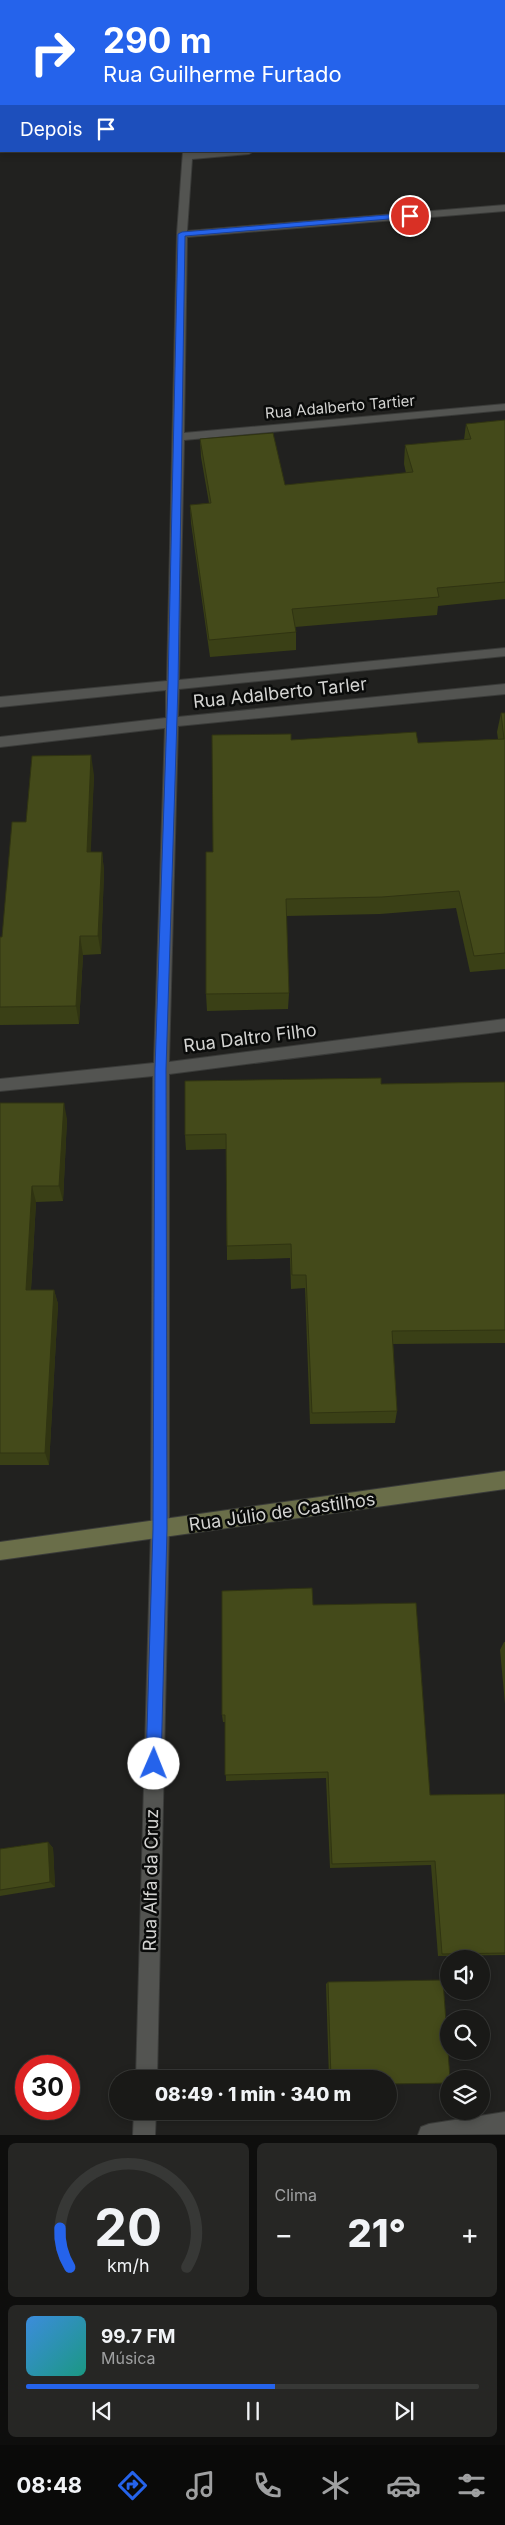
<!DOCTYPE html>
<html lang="pt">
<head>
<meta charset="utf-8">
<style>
	body { margin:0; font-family:Inter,sans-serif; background:#262624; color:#f1f3f6; height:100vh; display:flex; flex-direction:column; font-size:19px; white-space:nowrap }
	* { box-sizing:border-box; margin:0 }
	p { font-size:16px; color:#9fa0a1 }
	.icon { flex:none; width:28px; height:28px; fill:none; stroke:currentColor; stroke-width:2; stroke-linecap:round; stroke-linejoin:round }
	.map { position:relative; height:2135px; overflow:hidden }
	.panel { display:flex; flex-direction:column; gap:8px; padding:8px; background:#0e0e0d; flex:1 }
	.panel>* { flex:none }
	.hud { position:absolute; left:0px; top:0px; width:505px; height:152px; box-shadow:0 2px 8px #0003,0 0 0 1px #373836; background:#2563eb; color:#fff; overflow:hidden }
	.fabs { position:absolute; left:440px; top:1950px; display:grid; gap:10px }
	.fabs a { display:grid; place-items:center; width:50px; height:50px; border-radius:50%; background:#191917; box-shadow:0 2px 8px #0003,0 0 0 1px #373836; font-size:25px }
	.speed { position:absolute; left:15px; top:2055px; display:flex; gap:10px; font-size:25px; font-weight:700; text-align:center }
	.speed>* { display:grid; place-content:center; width:65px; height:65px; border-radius:50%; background:#191917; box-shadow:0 2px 8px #0003,0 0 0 1px #373836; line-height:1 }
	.speed .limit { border:8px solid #d22; background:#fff; color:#111 }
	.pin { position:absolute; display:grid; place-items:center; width:42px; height:42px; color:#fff; margin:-21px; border:2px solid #fff; border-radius:50%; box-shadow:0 1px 5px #0007 }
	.me { position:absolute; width:55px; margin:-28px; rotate:1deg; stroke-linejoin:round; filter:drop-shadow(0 0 4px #0008) }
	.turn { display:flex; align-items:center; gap:18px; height:105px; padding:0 20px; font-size:22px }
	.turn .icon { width:65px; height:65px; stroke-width:2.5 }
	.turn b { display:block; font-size:35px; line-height:42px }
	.then { display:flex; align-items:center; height:48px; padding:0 20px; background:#0003; gap:10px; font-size:19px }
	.big { font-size:38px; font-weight:800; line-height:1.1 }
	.panel .card { flex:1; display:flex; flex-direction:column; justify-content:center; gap:8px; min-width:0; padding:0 18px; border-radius:8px; background:#262624 }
	.panel .dial { align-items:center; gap:0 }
	.dial svg { height:130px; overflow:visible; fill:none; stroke:#373836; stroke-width:7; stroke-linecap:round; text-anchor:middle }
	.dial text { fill:#f1f3f6; stroke:none }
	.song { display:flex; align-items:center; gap:15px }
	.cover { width:60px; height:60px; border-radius:8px; background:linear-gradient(135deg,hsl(210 70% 55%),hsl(170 70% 35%)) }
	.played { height:5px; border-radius:2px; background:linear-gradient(90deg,#2563eb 55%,#373836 55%) }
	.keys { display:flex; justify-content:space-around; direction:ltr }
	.heat { display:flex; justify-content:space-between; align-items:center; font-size:28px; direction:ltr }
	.panel .tiles { flex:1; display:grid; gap:8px; grid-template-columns:1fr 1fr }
	.card:last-child { grid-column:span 2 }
	.trip { position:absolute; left:109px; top:2070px; width:288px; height:50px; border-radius:25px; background:#191917; box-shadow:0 2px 8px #0003,0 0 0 1px #373836; font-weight:800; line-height:50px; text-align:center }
	.dock { display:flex; height:80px; justify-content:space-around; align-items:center; background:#0a0a09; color:#9fa0a1 }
	.dock .icon { width:35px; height:35px }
	.dock .selected { color:#2563eb }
	.dock b { font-size:22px; color:#f1f3f6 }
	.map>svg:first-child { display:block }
</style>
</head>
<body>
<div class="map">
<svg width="505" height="2135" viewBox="0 0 505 2135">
	<rect width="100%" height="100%" fill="#21211f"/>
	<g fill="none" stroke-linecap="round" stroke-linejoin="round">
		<g stroke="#3a3b39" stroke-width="2">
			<path id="street" d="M188 0H196V1H188Z
				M504 128H505V134H504Z
				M183 151H254L249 154 192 159 187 231 505 205V211L187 237 184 433 505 404V410L184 440 179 680 505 648V656L179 689 178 717 505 684V694L178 726 169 1062 505 1019V1031L169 1074V1529L157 2079H136L151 1529 153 1076 0 1091V1079L154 1063 165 728 0 747V737L166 718V690L0 707V697L167 681 177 234Z
				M134 2111H156L155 2135H133Z
				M505 2112V2134L418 2135 421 2127 429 2124Z"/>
		</g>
		<g stroke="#3a3b39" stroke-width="2">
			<path id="secondary" d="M504 34H505V40H504Z
				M504 50H505V56H504Z
				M0 69H1V75H0Z
				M0 88H1V94H0Z
				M505 1471V1489L0 1560V1542Z"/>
		</g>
		<use href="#street" fill="#535451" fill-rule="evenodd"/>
		<use href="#secondary" fill="#6a6e49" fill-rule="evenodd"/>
	</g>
	<path fill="#3a4016" d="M505 420V599L438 606 437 615 295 627 296 632V650L210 657 191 523 190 505 209 503 201 457 200 439 285 485 406 473 404 464 405 445 464 440 466 424Z
		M501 713H505V969L470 972 456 908 380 914 286 916 289 993 288 1009 207 1011 206 994 213 852 291 740 418 743 498 739 497 732Z
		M94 775 90 852H102L104 871 101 954 83 955 79 1024 0 1025V937H2L26 822Z
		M505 1082V1343L393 1344 397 1411 395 1423 310 1424 305 1288 291 1289 290 1258 227 1260 226 1149 186 1150 185 1135 381 1084Z
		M0 1103 67 1119 63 1201 36 1202 31 1290H54L58 1304 49 1465H0Z
		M313 1605 430 1795 505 1794V1955L438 1956 431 1865 330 1868 326 1778 226 1781 225 1722H223L222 1715Z
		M504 1642H505V1704L500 1650Z
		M48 1842 53 1848 55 1887 0 1896V1849Z
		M328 1982 388 2079H329L326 1984Z"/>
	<path fill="#303412" d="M91 755 94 775 90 871 87 852Z
		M102 852 104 871 101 954 98 936Z
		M80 936 83 955 79 1024 76 1006Z
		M64 1103 67 1119 63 1201 59 1186Z
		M32 1186 36 1202 30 1305 26 1290Z
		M54 1290 58 1304 49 1465 45 1453Z
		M48 1842 53 1848 55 1887 50 1882Z"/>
	<path fill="#444a1a" stroke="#303412" d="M218 0H466L467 1H218Z
		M505 420V582L437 588 439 597 292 609 296 632 209 640 190 505 211 503 200 439 273 433 285 485 413 472 405 445 471 439 466 424Z
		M501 713H505V953L474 956 459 891 382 897 286 899 289 993 206 994V852H213L212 735 291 734V740L416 732 418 743 504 739Z
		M91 755 87 852H102L98 936H80L76 1006 0 1007V937H2L12 822H26L32 756Z
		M381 1078V1084L505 1082V1330L392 1331 397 1411 312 1413 306 1275H292L291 1244 227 1246 226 1134 185 1135V1081Z
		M0 1103H64L59 1186H32L26 1290H54L45 1453H0Z
		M312 1588 313 1605 416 1603 430 1795 505 1794V1953L442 1954 435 1861 332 1864 328 1772 225 1775V1715H222V1591Z
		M48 1842 50 1882 0 1890V1849Z
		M443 1980 450 2079H449V2083L388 2084V2079H331L328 1982Z"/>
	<path fill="#2563eb" stroke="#184099" d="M410 213 414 216 413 217 185 236 178 685 166 1069 167 1529 161 1764 159 1770 154 1772 149 1770 146 1764 153 1529 155 1069 168 685 178 234 182 232Z"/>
	<g text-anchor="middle" stroke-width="5" stroke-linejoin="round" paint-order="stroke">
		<g font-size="15" fill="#d4d4d2" stroke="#0a0b0a">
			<text transform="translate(340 407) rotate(-5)" y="5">Rua Adalberto Tartier</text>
		</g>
		<g font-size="18" fill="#d4d4d2" stroke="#0a0b0a">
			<text transform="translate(280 693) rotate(-6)" y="6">Rua Adalberto Tarler</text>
			<text transform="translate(250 1038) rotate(-7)" y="6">Rua Daltro Filho</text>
			<text transform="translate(282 1512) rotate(-8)" y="6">Rua Júlio de Castilhos</text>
			<text transform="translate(151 1880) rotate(-89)" y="6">Rua Alfa da Cruz</text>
		</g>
	</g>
</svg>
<div class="fabs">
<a><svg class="icon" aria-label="sound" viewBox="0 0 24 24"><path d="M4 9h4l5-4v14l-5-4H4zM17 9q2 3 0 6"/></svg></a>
<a><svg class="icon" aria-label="search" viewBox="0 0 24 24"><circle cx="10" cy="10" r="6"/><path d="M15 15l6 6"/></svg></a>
<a><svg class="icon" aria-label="layers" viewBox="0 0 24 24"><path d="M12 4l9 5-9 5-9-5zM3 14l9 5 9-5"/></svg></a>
</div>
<div class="speed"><div class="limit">30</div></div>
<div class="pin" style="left:410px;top:216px;background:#d93025"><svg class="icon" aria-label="arrive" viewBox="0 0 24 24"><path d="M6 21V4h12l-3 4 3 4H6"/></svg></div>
<svg class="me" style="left:154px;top:1764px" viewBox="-20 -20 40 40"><circle r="19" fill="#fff"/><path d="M0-13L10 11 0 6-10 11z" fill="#2563eb"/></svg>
<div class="trip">08:49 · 1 min · 340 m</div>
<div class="hud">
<div class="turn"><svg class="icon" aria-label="right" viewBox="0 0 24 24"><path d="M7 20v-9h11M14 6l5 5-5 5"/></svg><div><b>290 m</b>Rua Guilherme Furtado</div></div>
<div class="then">Depois<svg class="icon" aria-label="arrive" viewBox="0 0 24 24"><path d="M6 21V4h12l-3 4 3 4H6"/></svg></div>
</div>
</div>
<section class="panel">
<div class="tiles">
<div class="card dial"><svg viewBox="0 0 100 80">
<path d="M14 69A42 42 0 1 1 86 69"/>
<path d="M14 69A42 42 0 0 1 8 45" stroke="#2563eb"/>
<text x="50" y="56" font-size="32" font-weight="700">20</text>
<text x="50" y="72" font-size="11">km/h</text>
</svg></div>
<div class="card"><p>Clima</p>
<div class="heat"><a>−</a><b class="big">21°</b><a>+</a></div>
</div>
<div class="card">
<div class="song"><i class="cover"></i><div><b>99.7 FM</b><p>Música</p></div></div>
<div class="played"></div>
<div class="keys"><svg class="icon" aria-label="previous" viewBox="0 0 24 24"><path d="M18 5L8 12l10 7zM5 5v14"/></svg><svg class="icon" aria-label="pause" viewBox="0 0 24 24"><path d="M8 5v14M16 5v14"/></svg><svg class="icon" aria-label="next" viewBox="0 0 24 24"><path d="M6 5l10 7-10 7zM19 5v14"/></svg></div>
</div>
</div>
</section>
<nav class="dock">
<b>08:48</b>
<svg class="icon selected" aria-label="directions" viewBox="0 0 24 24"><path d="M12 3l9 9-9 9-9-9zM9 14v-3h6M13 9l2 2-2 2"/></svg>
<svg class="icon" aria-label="music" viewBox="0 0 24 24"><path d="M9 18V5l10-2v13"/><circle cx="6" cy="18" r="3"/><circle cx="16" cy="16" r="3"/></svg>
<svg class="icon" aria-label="phone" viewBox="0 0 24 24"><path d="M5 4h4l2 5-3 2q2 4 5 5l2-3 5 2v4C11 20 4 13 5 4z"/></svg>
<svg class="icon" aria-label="climate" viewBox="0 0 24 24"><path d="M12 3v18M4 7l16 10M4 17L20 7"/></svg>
<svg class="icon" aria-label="car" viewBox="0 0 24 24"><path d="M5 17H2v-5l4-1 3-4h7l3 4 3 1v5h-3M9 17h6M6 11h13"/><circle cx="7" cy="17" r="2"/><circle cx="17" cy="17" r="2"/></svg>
<svg class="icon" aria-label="filters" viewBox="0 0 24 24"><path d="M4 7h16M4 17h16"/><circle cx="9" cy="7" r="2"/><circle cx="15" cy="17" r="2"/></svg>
</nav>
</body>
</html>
